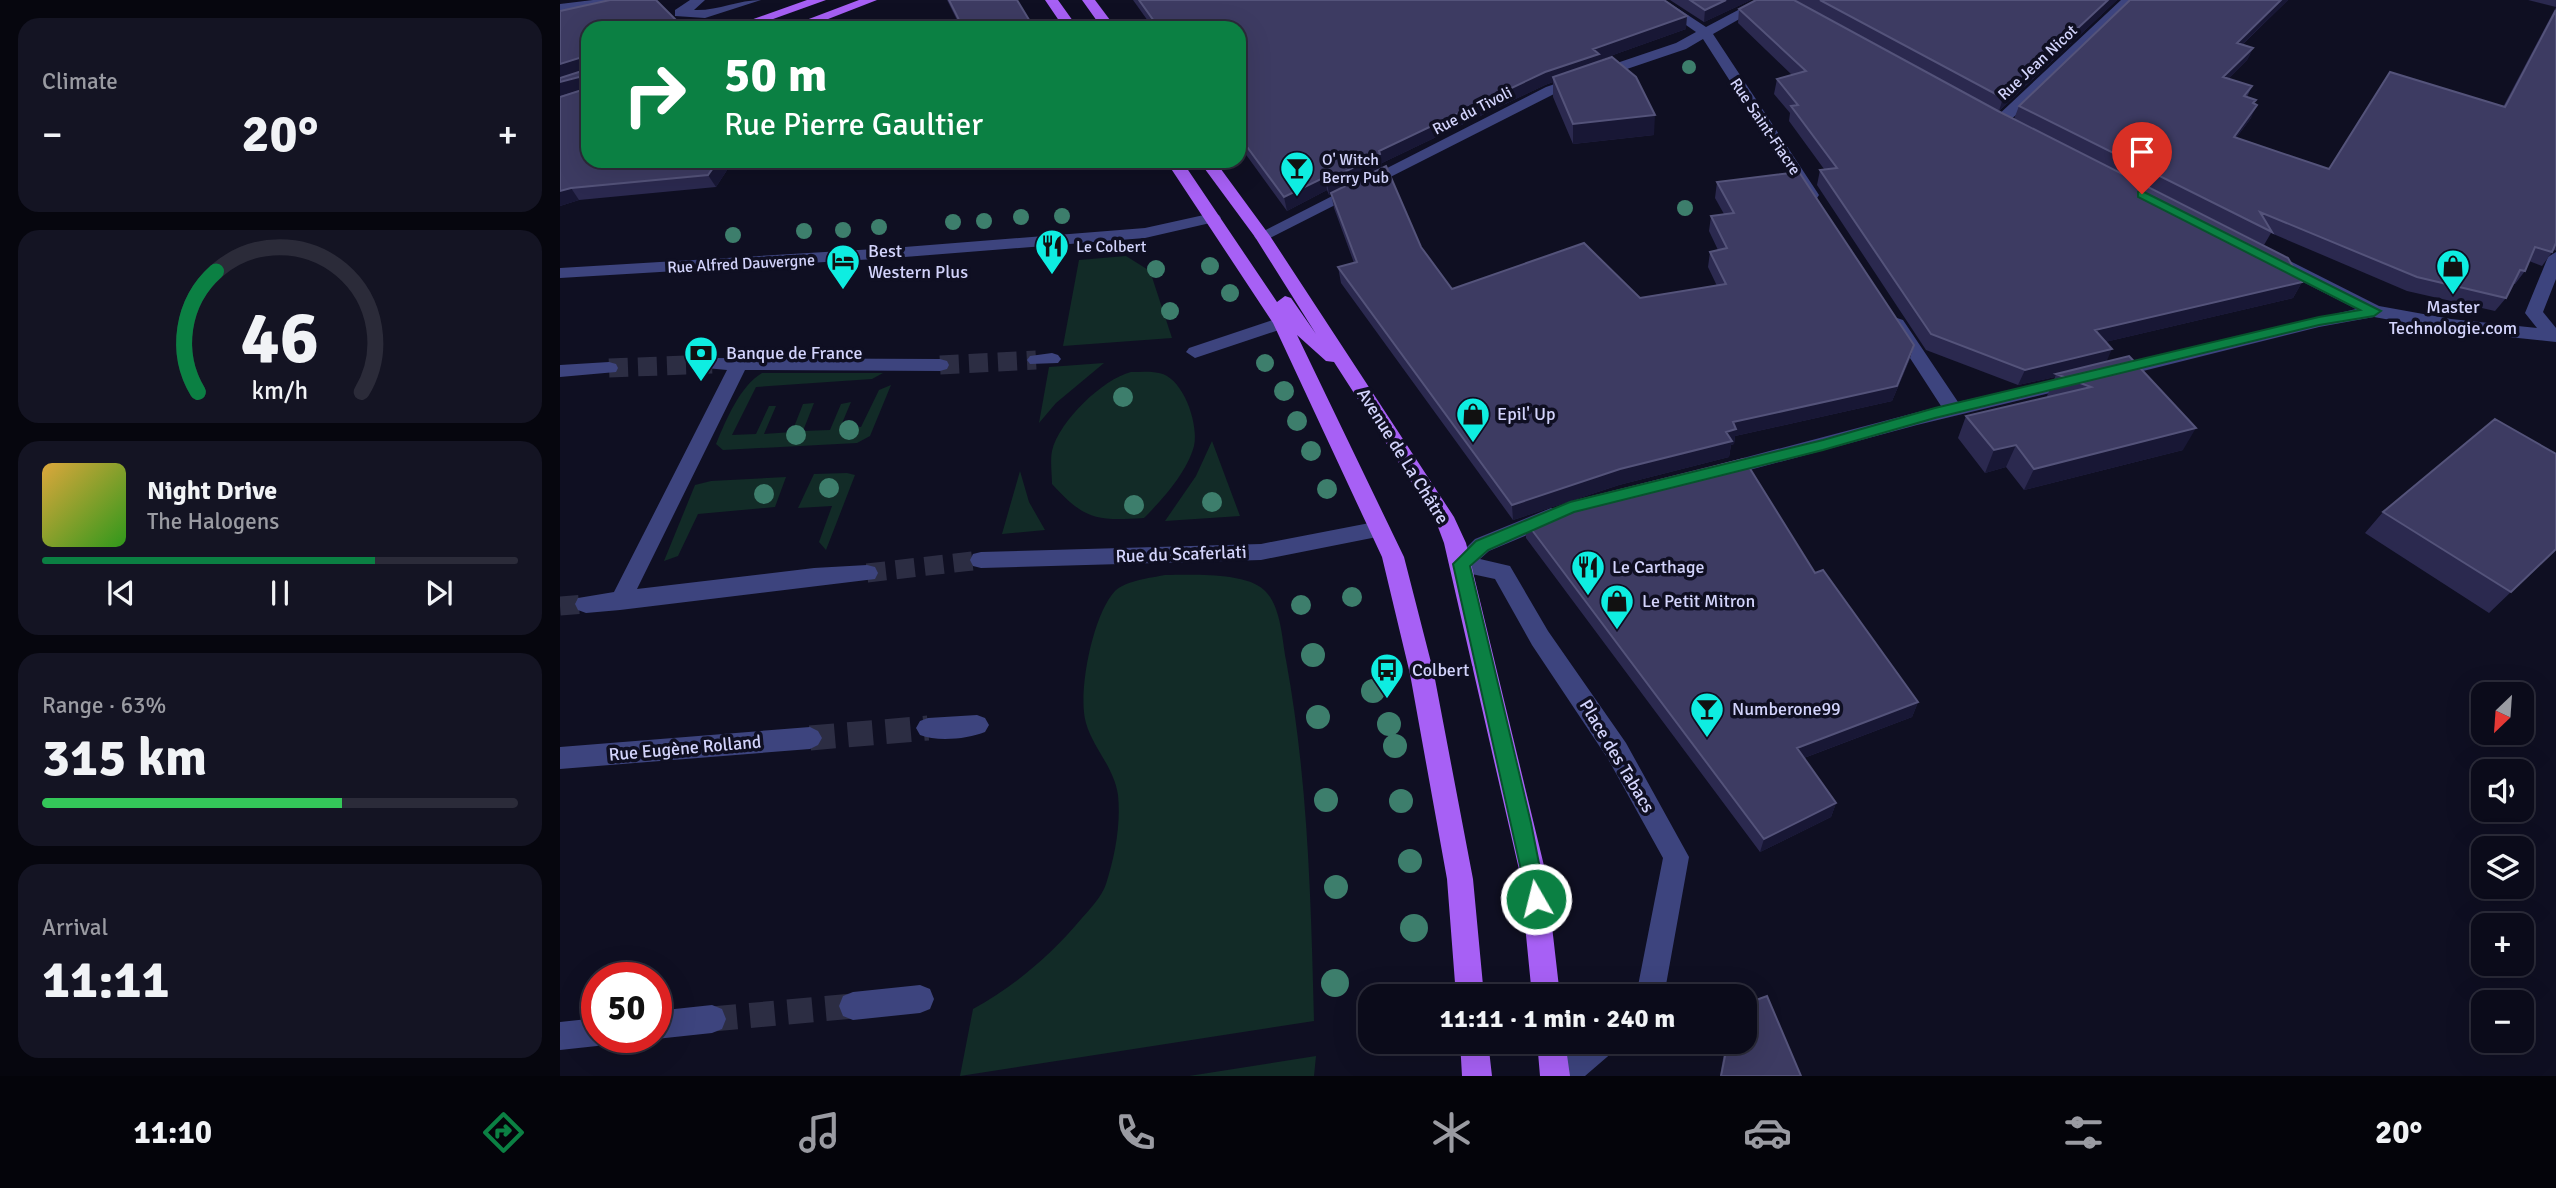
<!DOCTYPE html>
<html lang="en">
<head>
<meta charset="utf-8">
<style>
	body { margin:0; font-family:Signika,sans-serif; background:#141423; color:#f1f3f6; height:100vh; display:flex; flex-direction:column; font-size:26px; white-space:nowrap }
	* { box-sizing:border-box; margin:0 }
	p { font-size:23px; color:#9a9ba2 }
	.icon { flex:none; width:38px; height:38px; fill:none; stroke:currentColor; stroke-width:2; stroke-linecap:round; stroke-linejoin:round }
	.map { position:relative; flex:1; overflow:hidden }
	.side { display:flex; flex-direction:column; gap:18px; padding:18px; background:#06060e; width:560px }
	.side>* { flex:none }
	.top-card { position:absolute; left:21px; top:21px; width:665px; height:147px; border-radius:21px; box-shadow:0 7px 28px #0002,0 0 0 2px #2b2b39; background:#0b8043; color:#fff; overflow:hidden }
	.needle { width:46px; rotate:205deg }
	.controls { position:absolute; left:1911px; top:682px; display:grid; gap:14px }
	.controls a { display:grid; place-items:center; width:63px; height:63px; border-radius:14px; background:#0b0b1a; box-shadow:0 7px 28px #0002,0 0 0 2px #2b2b39; font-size:35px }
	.speed { position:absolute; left:21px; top:962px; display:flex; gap:14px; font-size:35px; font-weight:700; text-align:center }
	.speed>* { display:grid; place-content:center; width:91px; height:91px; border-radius:50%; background:#0b0b1a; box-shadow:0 7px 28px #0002,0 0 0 2px #2b2b39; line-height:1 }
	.speed .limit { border:10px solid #d22; background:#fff; color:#111 }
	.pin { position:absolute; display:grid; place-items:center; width:60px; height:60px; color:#fff; margin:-72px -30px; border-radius:50% 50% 50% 0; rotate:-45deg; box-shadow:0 0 7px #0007 }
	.pin .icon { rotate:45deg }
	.me { position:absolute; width:77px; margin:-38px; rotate:352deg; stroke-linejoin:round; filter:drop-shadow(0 0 5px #0008) }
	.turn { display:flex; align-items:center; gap:24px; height:147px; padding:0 28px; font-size:32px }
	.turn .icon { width:91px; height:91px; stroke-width:2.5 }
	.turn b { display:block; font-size:49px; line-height:60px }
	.big { font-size:52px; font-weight:800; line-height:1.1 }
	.side .card { flex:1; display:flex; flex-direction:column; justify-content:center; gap:10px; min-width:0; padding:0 24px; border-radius:21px; background:#141423 }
	.side .dial { align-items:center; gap:0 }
	.dial svg { height:182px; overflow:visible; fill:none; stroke:#2b2b39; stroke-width:7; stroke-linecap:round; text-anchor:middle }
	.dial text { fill:#f1f3f6; stroke:none }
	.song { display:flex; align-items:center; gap:21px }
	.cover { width:84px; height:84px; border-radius:10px; background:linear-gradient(135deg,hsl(40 70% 55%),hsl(110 70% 35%)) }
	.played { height:7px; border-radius:4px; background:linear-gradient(90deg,#0b8043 70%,#2b2b39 70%) }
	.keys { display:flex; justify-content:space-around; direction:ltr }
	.heat { display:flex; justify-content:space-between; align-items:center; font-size:38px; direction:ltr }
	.charge { height:10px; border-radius:5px; background:linear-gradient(90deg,#34c759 63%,#2b2b39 0) }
	.trip { position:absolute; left:798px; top:984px; width:399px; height:70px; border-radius:21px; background:#0b0b1a; box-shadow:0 7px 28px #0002,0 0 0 2px #2b2b39; font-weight:800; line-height:70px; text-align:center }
	.tabs { display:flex; height:112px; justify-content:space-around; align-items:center; background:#04040a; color:#9a9ba2 }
	.tabs .icon { width:49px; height:49px }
	.tabs .on { color:#0b8043 }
	.tabs b { font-size:32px; color:#f1f3f6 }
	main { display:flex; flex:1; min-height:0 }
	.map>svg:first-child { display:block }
</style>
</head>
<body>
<main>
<section class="side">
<div class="card"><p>Climate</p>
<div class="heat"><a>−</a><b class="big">20°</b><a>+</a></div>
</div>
<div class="card dial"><svg viewBox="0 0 100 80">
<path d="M14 69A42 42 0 1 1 86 69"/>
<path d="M14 69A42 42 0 0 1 22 16" stroke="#0b8043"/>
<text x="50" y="56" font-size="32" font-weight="700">46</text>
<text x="50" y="72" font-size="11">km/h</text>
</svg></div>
<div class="card">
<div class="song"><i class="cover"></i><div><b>Night Drive</b><p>The Halogens</p></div></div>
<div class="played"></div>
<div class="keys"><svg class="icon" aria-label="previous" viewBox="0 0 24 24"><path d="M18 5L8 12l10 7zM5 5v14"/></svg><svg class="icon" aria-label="pause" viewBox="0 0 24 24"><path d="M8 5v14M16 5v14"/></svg><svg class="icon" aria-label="next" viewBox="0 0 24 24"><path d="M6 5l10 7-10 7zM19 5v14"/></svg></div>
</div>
<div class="card"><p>Range · 63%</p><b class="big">315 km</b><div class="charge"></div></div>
<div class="card"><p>Arrival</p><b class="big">11:11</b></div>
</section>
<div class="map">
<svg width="1996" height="1076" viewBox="0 0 1996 1076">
	<rect width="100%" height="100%" fill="#0f0f22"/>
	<path fill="#122b27" d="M566 256 590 271 612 338 503 346 519 260Z
		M544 363 496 403 479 423 489 367Z
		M571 372C580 372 590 371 599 373 623 377 639 424 634 446 627 472 603 499 584 518 536 521 525 520 492 484 492 474 490 461 492 451 499 421 543 379 571 372Z
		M202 373H323L312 379 196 387 172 435 196 434 209 406H216L204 434 232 432 243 404 254 403 243 431 270 430 281 404 291 402 280 428 301 427 319 390 331 385 310 436 297 443 163 450 156 444C166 420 180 386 202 373Z
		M652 441 680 516 605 521 636 476Z
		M460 471 469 502 485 530 442 534Z
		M287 473 295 475 266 550 259 542 272 506 238 508 254 474Z
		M226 477 215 507 138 514 118 556 104 561 135 485 151 481Z
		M605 575C631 575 685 572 704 590 721 605 722 639 726 660 748 779 751 900 754 1021L400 1076 413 1009C456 985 490 956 522 918 531 908 542 896 546 884 555 856 561 824 558 795 554 767 533 748 526 723 517 693 533 614 555 591 567 580 591 578 605 575Z
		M756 1056 754 1076H629Z"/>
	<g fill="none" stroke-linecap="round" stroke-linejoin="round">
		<path stroke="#2c2d43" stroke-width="19" stroke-dasharray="19 10" stroke-linecap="butt" d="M380 365 476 360
			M49 368 152 364
			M307 573 421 560
			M0 606 26 604"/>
		<path stroke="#2c2d43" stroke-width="25" stroke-dasharray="25 13" stroke-linecap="butt" d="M250 738 368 728
			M152 1019 293 1006"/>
		<path fill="#3d447e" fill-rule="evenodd" d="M33 0H70L64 4 0 12V4Z
			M130 0H145L134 10C157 11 178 0 201 0L145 18 115 16V10Z
			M1090 0H1105L1146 27 1197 0H1213L1153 34 1259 195 1257 198H1245L1143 39 1126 49 996 93 708 239H696L694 236 986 87 1116 43 1136 32Z
			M1561 0H1574L1466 107 1445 124H1435L1433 121 1435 118Z
			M653 213 659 215 661 218 659 221 585 238 332 258 0 278V268L332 248 585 228Z
			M1996 252V279L1983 312 1996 328V342L1891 331 1814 317 1759 327 1551 379 1544 377 1542 373 1544 369 1551 367 1796 309 1704 262 1702 258 1704 254H1716L1819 306 1891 319 1977 328 1965 313 1988 257Z
			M722 317 728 319 731 323 728 327 635 358 626 352 629 348Z
			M1337 318 1343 320 1398 402 1519 374 1526 376 1528 380 1526 384 1519 386 1357 425 1160 478 1153 476 1150 471 1153 466 1381 406 1328 324Z
			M492 353 498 355 501 359 498 363 470 364 467 360 470 356Z
			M152 358 380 359 387 361 389 365 387 369 380 371 185 370 77 589 254 568 307 565 315 567 318 573 315 579 60 610 26 613 18 610 15 604 18 598 54 592 167 370 146 368 143 364 146 360Z
			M49 362 56 364 58 368 56 372 0 377V365Z
			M991 508 998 510 1001 516 998 522 929 551 920 559 950 566 988 631 1066 743 1129 857 1104 996H1076L1103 858 1048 759 972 645 935 579 893 570 890 564 915 539Z
			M820 521 827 523 830 529 827 535 701 560 421 568 413 566 410 560 413 554 421 552 701 544Z
			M417 715 425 718 429 725 425 732C408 739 377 742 360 735L356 728 360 721 368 718Z
			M250 727 258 731 262 738 258 745 250 749 0 769V747Z
			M360 985 370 989 374 999 370 1009 360 1013 293 1020 283 1016 279 1006 283 996 293 992Z
			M152 1005 162 1009 166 1019 162 1029 152 1033 96 1039 93 1038H96V1011Z
			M37 1018V1038H49L47 1042 37 1046 0 1050V1022Z
			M1022 1041H1058L1054 1051 1025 1076H988L993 1066Z"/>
		<path fill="#a760f5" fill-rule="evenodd" d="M247 0H266L188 28H168Z
			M299 0H317L245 28H225Z
			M485 0H498L518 28H504Z
			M522 0H535L556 28H542Z
			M606 161H622L717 302 725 296 731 298 756 334 695 237 639 161H655L710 236 894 517 906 543 986 874 1000 996H972L960 874 884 543 875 519 774 362 766 361 737 335 844 557 874 674 913 879 924 996H896L887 879 850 674 822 557 713 323Z
			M900 1041H928L932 1076H902Z
			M977 1041H1005L1010 1076H980Z"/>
	</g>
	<g fill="#3d7e6c">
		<circle cx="1129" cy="67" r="7"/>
		<circle cx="1125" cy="208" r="8"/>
		<circle cx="502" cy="216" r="8"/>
		<circle cx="461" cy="217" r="8"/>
		<circle cx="424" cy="221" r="8"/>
		<circle cx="393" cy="222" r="8"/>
		<circle cx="319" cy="227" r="8"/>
		<circle cx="283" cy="230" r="8"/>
		<circle cx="244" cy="231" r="8"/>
		<circle cx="173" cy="235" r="8"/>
		<circle cx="650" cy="266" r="9"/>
		<circle cx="596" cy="269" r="9"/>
		<circle cx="670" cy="293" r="9"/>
		<circle cx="610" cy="311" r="9"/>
		<circle cx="705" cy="363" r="9"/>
		<circle cx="724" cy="391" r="10"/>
		<circle cx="563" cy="397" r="10"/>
		<circle cx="737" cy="421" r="10"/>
		<circle cx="289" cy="430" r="10"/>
		<circle cx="236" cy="435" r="10"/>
		<circle cx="751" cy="451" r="10"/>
		<circle cx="269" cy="488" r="10"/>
		<circle cx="767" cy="489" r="10"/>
		<circle cx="204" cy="494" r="10"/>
		<circle cx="652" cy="502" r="10"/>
		<circle cx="574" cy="505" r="10"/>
		<circle cx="792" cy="597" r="10"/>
		<circle cx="741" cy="605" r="10"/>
		<circle cx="753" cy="655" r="12"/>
		<circle cx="813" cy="691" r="12"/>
		<circle cx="758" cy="717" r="12"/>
		<circle cx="829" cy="724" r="12"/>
		<circle cx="835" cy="746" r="12"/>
		<circle cx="766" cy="800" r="12"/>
		<circle cx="841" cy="801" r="12"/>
		<circle cx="850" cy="861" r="12"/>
		<circle cx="776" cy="887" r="12"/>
		<circle cx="854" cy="928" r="14"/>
		<circle cx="775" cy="983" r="14"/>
	</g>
	<path fill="#2b294f" d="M387 0H457L474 28H401Z
		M573 0H1104L1126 29 1039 60V62L1094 135 1013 144 993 97V82L985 85 822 163V168L861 247 892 289 1080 298 1157 286 1148 267 1150 252 1158 250 1149 231 1151 216 1164 214 1155 198 1157 182 1354 345 1349 361 1332 401 1175 436 1174 444 1171 445 1169 457 1059 485 953 520 781 283 778 267 794 263 774 208 771 194 769 195 767 190 727 211 679 145V28H593Z
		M1110 0H1191L1144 22Z
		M1235 0H1557L1439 111Z
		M1570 0H1728L1683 44 1693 48 1687 60 1668 79 1692 86 1687 97 1694 103 1691 118 1676 138 1769 169 1943 107 1996 7V251L1995 250 1993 251 1982 266 1969 261 1965 271 1955 284H1953L1946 298 1935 311 1847 291 1711 233 1704 245 1454 119 1459 106Z
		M1968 0H1996V7Z
		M1179 9 1742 282 1733 298 1545 342 1547 362 1623 450 1464 490 1446 467 1425 473 1398 438 1406 416 1488 397 1487 396 1495 377 1458 385 1366 350 1257 185 1260 170 1264 169 1229 121 1230 113 1214 94 1217 79 1232 75 1178 23Z
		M0 11 173 161 156 187 19 200 0 206Z
		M385 161H491L483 163 389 170Z
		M1823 512 1996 549 1929 613 1805 533Z
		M966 522 1255 573 1358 702 1352 717 1244 758 1276 803 1271 817 1200 852 966 538Z
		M1166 1041H1185L1241 1076H1160Z"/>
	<path fill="#181735" d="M1166 0H1191L1144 22 1145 10Z
		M1548 0H1557L1439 111 1443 98Z
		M1721 0H1728L1671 55 1677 43Z
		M1127 16 1126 29 1039 60 1038 66 993 77V82L985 85 822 163V168L769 195 767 181 819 151 1033 49Z
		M1693 48 1687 60 1657 90 1663 77Z
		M19 58 27 69 0 78V64Z
		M19 77 27 88 0 96V82Z
		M1697 105 1691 118 1667 150 1674 137Z
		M1095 115 1094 135 1013 144V124Z
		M158 161H173L156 187 148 175Z
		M765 177 767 190 727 211 724 197Z
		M11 188 19 200 0 206V191Z
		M1742 282 1733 298 1528 346 1535 330Z
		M1354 345 1349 361 1332 401 1175 436 1174 444 1171 445 1169 457 1059 485 953 520 952 505 1166 432 1173 422Z
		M1552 349 1545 365 1496 374 1495 377 1458 385 1465 370Z
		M1636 428 1623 450 1464 490 1474 469Z
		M1456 445 1446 467 1425 473 1434 450Z
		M1358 702 1352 717 1233 762 1237 748Z
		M1276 803 1271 817 1200 852 1204 839Z"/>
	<path fill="#3d3b62" stroke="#54537a" stroke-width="2" d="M50 0H96L124 28H28V161H158L148 175 11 188 0 191V97L22 90 23 79 19 77 0 82V78L22 71 23 60 19 58 0 64V11Z
		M389 0H457L474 28H403Z
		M579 0H1104L1127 16 1033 49 1039 54 985 72 819 151 820 154 767 181 765 177 724 197 679 136V28H599Z
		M1130 0H1166L1145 10Z
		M1196 0H1234L1438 111 1728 258 1742 282 1535 330 1552 349 1465 370 1371 334 1260 170 1277 168 1231 106 1238 105 1217 79 1246 71 1179 9Z
		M1260 0H1548L1443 98Z
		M1570 0H1721L1677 43 1693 48 1663 77 1692 86 1684 96 1696 100 1693 103 1697 105 1674 137 1769 169 1830 72 1945 107 1996 10V243L1992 252 1975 247 1965 271 1960 270 1946 298 1857 277 1700 212 1712 232 1459 106Z
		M1052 57 1076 77 1095 115 1013 124 993 77Z
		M826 166 861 247 892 289 1024 243 1080 298 1166 284 1150 252 1167 248 1151 216 1174 213 1157 182 1239 172 1354 345 1337 386 1173 422 1176 429 1166 432 1172 441 1060 469 952 505 778 267 797 262 771 193Z
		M1569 356 1636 428 1474 469 1456 445 1434 450 1406 416 1531 387 1496 374Z
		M1935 419 1996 454V549L1951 592 1823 512Z
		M1184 459 1255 573 1263 570 1358 702 1237 748 1276 803 1204 839 966 522 1016 501Z
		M1207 996 1241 1076H1161L1168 1041H1185V1004Z"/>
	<path fill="#0b8043" stroke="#07532c" stroke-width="2" d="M1582 191 1821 311 1814 316 1759 325 1375 418 1263 450 1014 512 928 550 910 566 971 823 986 899 983 906 976 908 969 906 893 564 916 541 1010 502 1263 440 1375 408 1759 317 1800 310 1578 197V192Z"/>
	<defs>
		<g id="bar-pin" transform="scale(1.75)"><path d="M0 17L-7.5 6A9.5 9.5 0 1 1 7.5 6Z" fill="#0eede1" stroke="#0f0f22"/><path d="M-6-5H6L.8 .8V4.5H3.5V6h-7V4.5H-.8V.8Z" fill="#111"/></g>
		<g id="restaurant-pin" transform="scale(1.75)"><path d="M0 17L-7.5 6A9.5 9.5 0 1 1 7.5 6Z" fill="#0eede1" stroke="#0f0f22"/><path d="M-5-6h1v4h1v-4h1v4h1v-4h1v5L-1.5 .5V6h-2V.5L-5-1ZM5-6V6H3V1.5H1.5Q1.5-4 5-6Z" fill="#111"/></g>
		<g id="hotel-pin" transform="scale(1.75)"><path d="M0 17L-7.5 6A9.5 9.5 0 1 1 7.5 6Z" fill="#0eede1" stroke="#0f0f22"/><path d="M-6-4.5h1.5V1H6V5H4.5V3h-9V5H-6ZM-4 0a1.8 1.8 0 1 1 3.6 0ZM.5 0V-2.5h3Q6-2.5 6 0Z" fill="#111"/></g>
		<g id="shop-pin" transform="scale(1.75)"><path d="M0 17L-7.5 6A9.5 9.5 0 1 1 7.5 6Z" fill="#0eede1" stroke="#0f0f22"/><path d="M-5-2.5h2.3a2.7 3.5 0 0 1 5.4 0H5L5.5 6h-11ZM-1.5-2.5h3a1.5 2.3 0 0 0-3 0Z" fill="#111"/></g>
		<g id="bank-pin" transform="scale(1.75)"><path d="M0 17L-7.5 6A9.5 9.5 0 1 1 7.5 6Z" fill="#0eede1" stroke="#0f0f22"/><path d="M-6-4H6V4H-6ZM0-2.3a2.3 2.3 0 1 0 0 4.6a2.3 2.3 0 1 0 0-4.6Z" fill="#111"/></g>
		<g id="bus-pin" transform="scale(1.75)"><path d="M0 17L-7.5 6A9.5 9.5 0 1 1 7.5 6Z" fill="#0eede1" stroke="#0f0f22"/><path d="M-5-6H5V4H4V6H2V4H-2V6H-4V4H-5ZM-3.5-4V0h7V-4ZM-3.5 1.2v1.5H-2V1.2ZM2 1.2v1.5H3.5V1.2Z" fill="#111"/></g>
	</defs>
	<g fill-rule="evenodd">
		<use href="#bar-pin" x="737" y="168"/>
		<use href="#restaurant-pin" x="492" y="246"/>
		<use href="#hotel-pin" x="283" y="261"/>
		<use href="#shop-pin" x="1893" y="266"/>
		<use href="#bank-pin" x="141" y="353"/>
		<use href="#shop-pin" x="913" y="414"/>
		<use href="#restaurant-pin" x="1028" y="567"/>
		<use href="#shop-pin" x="1057" y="601"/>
		<use href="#bus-pin" x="827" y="670"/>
		<use href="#bar-pin" x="1147" y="709"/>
	</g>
	<g text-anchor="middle" stroke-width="7" stroke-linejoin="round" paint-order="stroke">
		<g font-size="16" fill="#d3d4fc" stroke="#0f0f22">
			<text transform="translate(1477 62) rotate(-43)" y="6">Rue Jean Nicot</text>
			<text transform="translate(912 110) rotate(-27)" y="6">Rue du Tivoli</text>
			<text transform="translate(1206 126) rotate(56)" y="6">Rue Saint-Fiacre</text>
			<text transform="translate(181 263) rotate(-3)" y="6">Rue Alfred Dauvergne</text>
		</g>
		<g font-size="16" fill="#d3d4fc" stroke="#0f0f22" text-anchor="start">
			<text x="762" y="165">O' Witch<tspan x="762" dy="18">Berry Pub</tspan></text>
			<text x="516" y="252">Le Colbert</text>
		</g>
		<g font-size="18" fill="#d3d4fc" stroke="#0f0f22" text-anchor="start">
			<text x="308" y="257">Best<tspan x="308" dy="21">Western Plus</tspan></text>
			<text x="1893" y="313" text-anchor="middle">Master<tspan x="1893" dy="21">Technologie.com</tspan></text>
			<text x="166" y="359">Banque de France</text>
			<text x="937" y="420">Epil' Up</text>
			<text x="1052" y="573">Le Carthage</text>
			<text x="1082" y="607">Le Petit Mitron</text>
			<text x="852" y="676">Colbert</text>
			<text x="1172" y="715">Numberone99</text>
		</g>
		<g font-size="18" fill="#d3d4fc" stroke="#0f0f22">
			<text transform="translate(843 456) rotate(58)" y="6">Avenue de La Châtre</text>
			<text transform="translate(621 554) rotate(-2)" y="6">Rue du Scaferlati</text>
			<text transform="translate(125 748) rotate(-5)" y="6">Rue Eugène Rolland</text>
			<text transform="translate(1057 756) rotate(59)" y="6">Place des Tabacs</text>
		</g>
	</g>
</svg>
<div class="controls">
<a><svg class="needle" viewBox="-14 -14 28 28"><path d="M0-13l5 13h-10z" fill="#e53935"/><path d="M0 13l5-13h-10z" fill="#9a9ba2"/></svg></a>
<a><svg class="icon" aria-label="sound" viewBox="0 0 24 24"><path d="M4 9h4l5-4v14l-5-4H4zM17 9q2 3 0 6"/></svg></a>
<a><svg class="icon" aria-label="layers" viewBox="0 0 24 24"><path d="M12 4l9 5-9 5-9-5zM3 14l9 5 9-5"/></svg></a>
<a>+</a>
<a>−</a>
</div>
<div class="speed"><div class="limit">50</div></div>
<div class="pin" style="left:1582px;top:194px;background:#d93025"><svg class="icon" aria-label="arrive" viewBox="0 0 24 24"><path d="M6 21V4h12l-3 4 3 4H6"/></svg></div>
<svg class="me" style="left:976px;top:899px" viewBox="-20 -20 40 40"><circle r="17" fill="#0b8043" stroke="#fff" stroke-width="3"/><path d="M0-11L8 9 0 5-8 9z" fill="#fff"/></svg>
<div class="trip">11:11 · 1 min · 240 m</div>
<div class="top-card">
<div class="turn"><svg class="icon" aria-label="right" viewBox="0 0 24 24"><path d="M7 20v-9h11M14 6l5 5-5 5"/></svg><div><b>50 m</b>Rue Pierre Gaultier</div></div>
</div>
</div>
</main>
<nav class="tabs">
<b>11:10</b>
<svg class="icon on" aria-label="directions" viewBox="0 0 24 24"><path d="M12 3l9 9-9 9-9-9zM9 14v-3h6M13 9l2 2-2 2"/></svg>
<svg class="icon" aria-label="music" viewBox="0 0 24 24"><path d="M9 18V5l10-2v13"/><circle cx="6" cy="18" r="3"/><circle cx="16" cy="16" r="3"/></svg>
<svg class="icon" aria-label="phone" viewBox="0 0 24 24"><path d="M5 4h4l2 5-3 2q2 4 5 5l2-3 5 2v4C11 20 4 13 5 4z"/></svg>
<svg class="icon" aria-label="climate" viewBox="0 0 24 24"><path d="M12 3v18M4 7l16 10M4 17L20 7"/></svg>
<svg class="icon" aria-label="car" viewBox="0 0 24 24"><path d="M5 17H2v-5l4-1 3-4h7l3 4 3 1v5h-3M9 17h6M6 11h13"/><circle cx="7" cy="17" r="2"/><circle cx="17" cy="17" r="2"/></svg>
<svg class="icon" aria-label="filters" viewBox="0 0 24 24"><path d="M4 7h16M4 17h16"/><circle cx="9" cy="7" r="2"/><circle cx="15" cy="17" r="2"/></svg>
<b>20°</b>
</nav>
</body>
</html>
